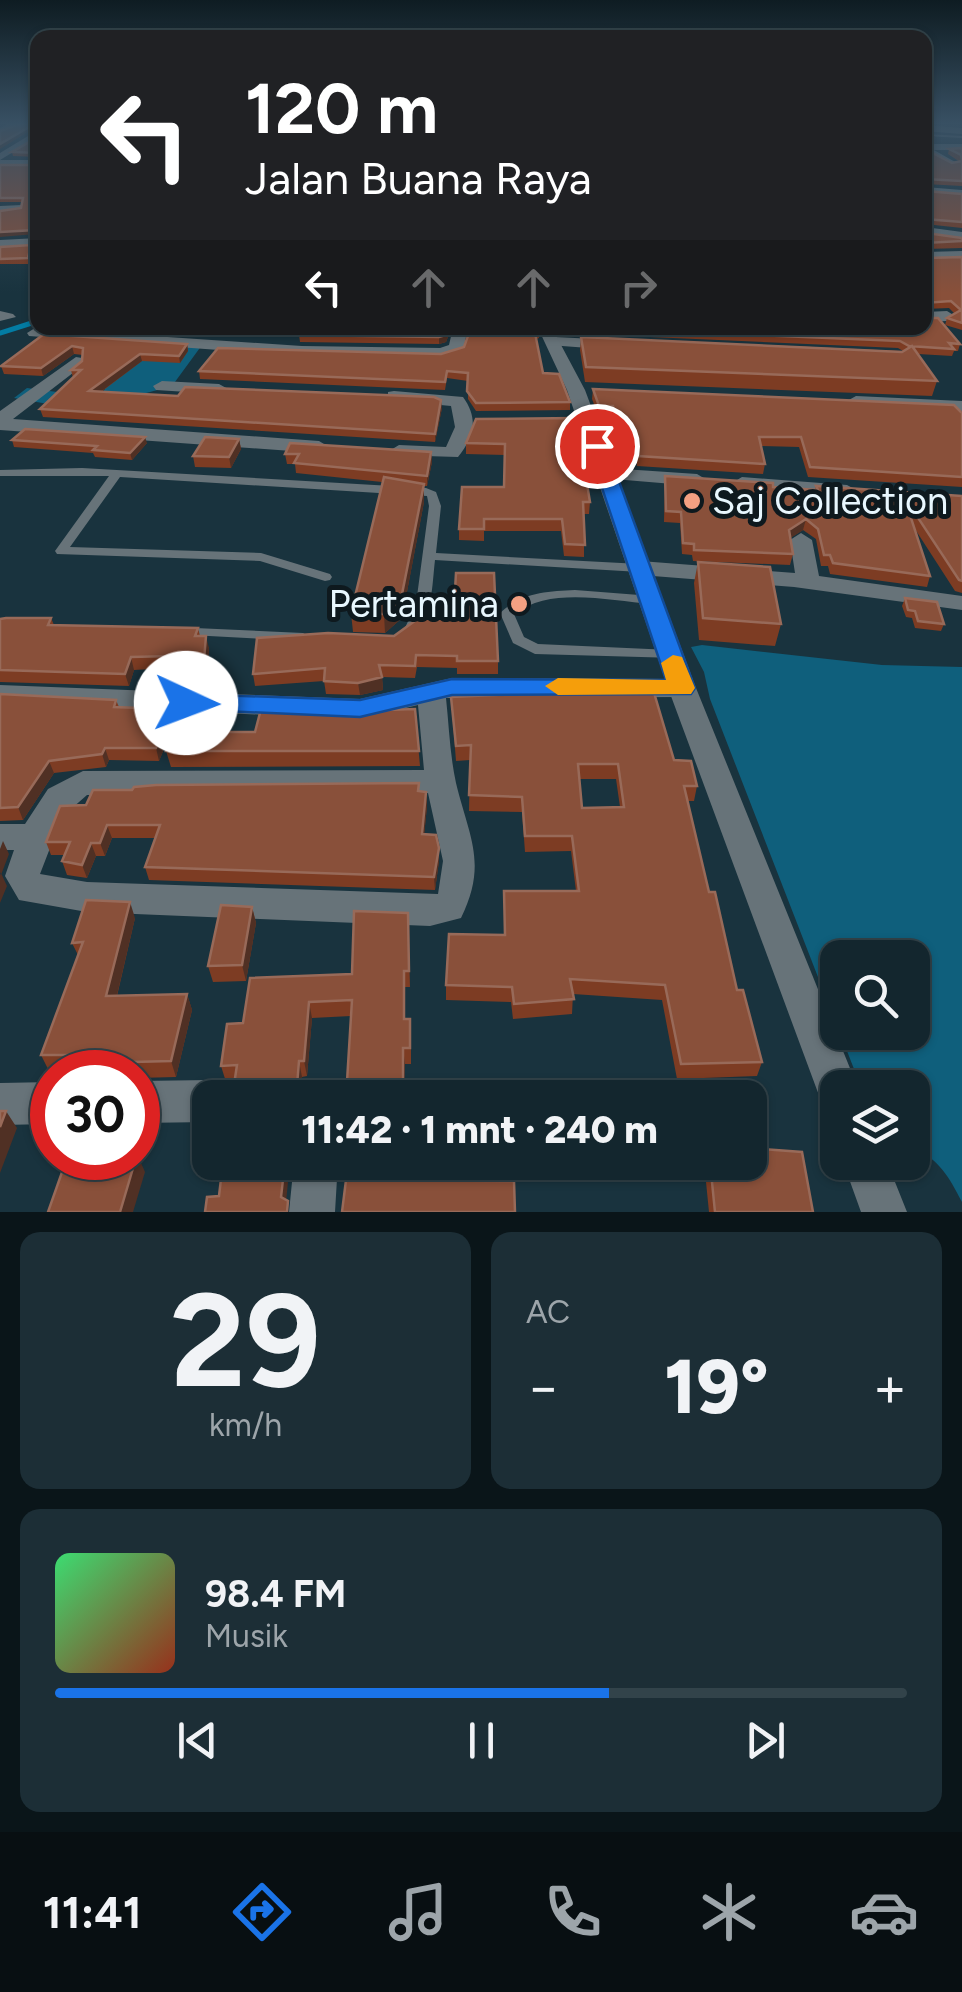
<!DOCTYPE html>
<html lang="id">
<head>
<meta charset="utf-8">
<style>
	body { margin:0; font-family:Figtree,sans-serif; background:#1c2e36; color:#f1f3f6; height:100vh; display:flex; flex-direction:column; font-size:38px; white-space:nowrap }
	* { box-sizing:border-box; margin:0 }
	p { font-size:32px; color:#9da5aa }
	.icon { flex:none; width:55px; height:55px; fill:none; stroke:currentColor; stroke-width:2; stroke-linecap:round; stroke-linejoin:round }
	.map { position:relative; height:1212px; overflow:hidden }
	.sheet { display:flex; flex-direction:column; gap:20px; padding:20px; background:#0a1519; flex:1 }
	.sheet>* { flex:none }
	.guide { position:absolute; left:30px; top:30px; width:902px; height:305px; border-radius:20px; box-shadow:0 2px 8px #0004,0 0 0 2px #32434a; background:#202124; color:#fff; overflow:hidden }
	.tools { position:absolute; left:820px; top:940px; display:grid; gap:20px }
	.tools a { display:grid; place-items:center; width:110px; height:110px; border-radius:20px; background:#13262e; box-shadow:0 2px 8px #0004,0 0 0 2px #32434a; font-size:50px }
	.speed { position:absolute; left:30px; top:1050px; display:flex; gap:20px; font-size:50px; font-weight:700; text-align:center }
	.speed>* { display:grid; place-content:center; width:130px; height:130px; border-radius:50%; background:#13262e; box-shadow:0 2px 8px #0004,0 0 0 2px #32434a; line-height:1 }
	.speed .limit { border:15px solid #d22; background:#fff; color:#111 }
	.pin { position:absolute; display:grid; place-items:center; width:85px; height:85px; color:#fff; margin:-42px; border:5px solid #fff; border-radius:50%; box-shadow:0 2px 10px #0007 }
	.me { position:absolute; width:110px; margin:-55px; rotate:92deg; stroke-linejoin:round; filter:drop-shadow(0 0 8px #0008) }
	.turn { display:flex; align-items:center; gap:35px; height:210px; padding:0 50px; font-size:45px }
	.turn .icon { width:130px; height:130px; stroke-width:2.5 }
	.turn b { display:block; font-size:70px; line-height:85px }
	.lanes { display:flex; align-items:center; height:95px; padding:0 50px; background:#0003; justify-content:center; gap:50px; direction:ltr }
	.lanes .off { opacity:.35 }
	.big { font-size:75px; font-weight:800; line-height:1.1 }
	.sheet .tile { flex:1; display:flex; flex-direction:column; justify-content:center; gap:15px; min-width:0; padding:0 35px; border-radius:20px; background:#1c2e36 }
	.sheet .dial { align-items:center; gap:0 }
	.dial b { font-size:130px; line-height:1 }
	.song { display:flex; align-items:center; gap:30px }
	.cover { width:120px; height:120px; border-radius:15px; background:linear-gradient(135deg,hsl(140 70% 55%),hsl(10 70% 35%)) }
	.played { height:10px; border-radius:5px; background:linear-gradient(90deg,#1a73e8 65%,#32434a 65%) }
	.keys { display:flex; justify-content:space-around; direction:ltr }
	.heat { display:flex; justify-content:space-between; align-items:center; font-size:55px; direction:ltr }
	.sheet .tiles { flex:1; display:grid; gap:20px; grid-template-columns:1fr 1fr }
	.tile:last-child { grid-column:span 2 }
	.trip { position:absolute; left:192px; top:1080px; width:575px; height:100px; border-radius:20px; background:#13262e; box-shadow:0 2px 8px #0004,0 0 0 2px #32434a; font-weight:800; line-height:100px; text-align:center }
	.tabs { display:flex; height:160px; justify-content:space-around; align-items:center; background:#080f12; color:#9da5aa }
	.tabs .icon { width:70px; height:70px }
	.tabs .active { color:#1a73e8 }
	.tabs b { font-size:45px; color:#f1f3f6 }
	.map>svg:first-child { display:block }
</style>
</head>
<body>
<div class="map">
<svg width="962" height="1212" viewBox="0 0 962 1212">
	<rect width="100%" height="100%" fill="#19333e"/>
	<path fill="#0f5f7c" d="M180 344 202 345 172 386 128 398H99L105 389 48 404 14 398 27 388 57 392 124 360Z
		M702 645 882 665 962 667V1202C949 1177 939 1159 913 1148L912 1088 861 1087 840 1033 912 1032V958H838L837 1026 710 699 704 672 691 647Z"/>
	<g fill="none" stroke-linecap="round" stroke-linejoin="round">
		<path stroke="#037ca3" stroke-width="2.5" d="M0 167 18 177 38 176"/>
		<path stroke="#037ca3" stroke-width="5" d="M38 290 34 292 38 300
			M0 333 38 321"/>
		<path fill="#677379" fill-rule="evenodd" d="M925 134 962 136V138L925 136Z
			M925 145 957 163 958 164 953 165 925 149Z
			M82 468 426 488 436 492 441 506 436 553 640 564 647 568 640 572 435 560C432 584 433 621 411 634L404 630 416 604 429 506 427 496 120 477 70 547 261 553 330 574 332 577 330 580 325 581 260 561 57 554 55 551 109 476H0V470Z
			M575 590 652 596 659 600 652 604C609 601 551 586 514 614L524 637 538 644 671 650 676 652 678 655 676 658 535 654 513 643 500 613C521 593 547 591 575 590Z
			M195 628 303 633 310 637 303 641 190 635 188 632Z"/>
		<path fill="#677379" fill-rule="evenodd" d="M8 124H18L0 134V128Z
			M925 125 962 128V134L925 131Z
			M38 130V137L0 160V153Z
			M925 144H962V150H925Z
			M0 160H38V166H0Z
			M925 187 962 190V196L925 193Z
			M22 205V209L0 212V206Z
			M925 227 962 232V240L925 235Z
			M38 238V246L0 248V240Z
			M962 251V259L925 260V252Z
			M0 311 13 314 16 317 0 321Z
			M925 312 947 311 955 316 947 321 925 322Z
			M35 328 302 346 440 348 449 345 452 332 462 328 553 329 545 334 466 337 463 351 441 358 302 356 29 336 27 333Z
			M555 337 615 340 623 345 615 350 549 345V339Z
			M76 357 82 358V366L13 419 319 441 329 447 319 453 0 430V411Z
			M162 381 219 384 228 389 219 394 156 390 153 386Z
			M394 391 463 397C479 419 474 437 458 457L392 455 389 451 399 445 446 447 455 427 451 406 388 400V392Z
			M856 396 962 401V411L850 405 847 401Z
			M608 468 697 474 707 480 697 486 601 478 598 474Z
			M742 477 847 485 858 491 847 497 735 487 732 483Z
			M801 533 812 540 819 576 962 596V610L794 587 640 575 628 568 640 561 795 573 790 540Z
			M452 678 682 679 692 681 696 688 692 695 682 697 446 698C449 726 450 756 456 783 469 837 488 863 461 918L430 926 87 912 19 900 5 876 14 850H0V824H25L48 789 83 771 424 770 418 705 360 719 0 703V685L360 699ZM428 793 443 861 438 894 87 882 40 874 62 817 87 795Z
			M210 1080 225 1086 229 1098H210V1122L138 1123V1081Z
			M52 1082V1124L0 1125V1083Z
			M294 1162H338L335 1212H289Z"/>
		<path fill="#677379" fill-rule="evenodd" d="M538 328H552L585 390 696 688 858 1088H838V1110L823 1105 817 1090 668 688 567 390Z
			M843 1162H887L907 1212H861Z"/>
	</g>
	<path fill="#7d3c23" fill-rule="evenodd" d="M38 137V157L13 156 12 152Z
		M962 148V186L925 184V149L952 163 960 162 948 154 949 149Z
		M0 165H38L36 234 21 208 22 202H0Z
		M925 185 926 191 962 194V228L925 224Z
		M925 225 926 233 962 238V248L925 249Z
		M0 247 32 250 29 264H0Z
		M925 256 927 258 962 257V330L945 325 947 318 955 314 949 308 925 309Z
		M137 328H204L199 335 138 331Z
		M303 328H453L451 329 446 342 439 344 300 342 299 335Z
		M555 328H925L960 344 958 351H954L952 356 918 354 937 381 932 396 585 382 580 350 581 337 903 351 898 348 559 333Z
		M539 331V338L536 339 543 373 570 402V410L476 411 468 399V381L447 378 445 390 200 379 199 371 441 354Z
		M44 334 187 344 188 351 180 363 142 361 101 392 442 408 435 442 43 417 40 409 73 378 71 370 82 361 83 355 74 354 43 376 4 374 1 366Z
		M593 389 962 413V487L808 477 799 447 761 446 765 464 763 474 637 466 636 459H621L612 415H598L592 399Z
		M476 419 590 502 589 514H584V557L564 556 561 531H484V541L459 540V529L504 487 505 455 466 454V443Z
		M239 439 241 449 231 468 195 467 193 456Z
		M12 440 147 443 132 460 95 457 93 453 14 447Z
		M431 452 432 462 427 486H424V502L402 618 385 633 353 632 351 613 382 482 296 473 295 464H287L285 454Z
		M665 476 773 487 815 490 816 486 962 496V593L955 591 913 526 930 576 927 587 830 574 828 566H821L816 539 803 530 790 538 793 554 790 565 693 561 692 555 682 554 680 523 664 522Z
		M698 562 781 624 775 646 699 640 694 583Z
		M905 598 944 624 941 631 915 628 912 618 906 617 902 606Z
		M51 618 54 625 198 628 200 636 209 648 206 684 173 688 170 675 171 668 134 670 129 686 0 682V619Z
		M328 633 498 661V674H457V668L417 667 415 678 382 677 383 690 360 695 326 694 324 681 255 686 253 674Z
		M0 694 116 700 119 707 142 714 173 727 159 761 109 760 106 767 54 773 23 820 0 821Z
		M451 697 674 760 697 786 694 801H687L709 892 737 990 762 1062 757 1076 677 1079 662 1000 573 994 572 1014 513 1019 511 1002 446 1000V985L504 935 576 891 571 851 525 852 522 812 469 811 470 760 456 761ZM579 779H616L620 807 582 808Z
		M415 709 420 766 171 767 166 751 255 732 387 710Z
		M419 791 426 792 427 806 424 835 439 848V861L435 890 149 880 145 867 155 838H112L105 856H96L87 878 67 875 62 861 64 855H51L46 842 60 806Z
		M252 907 256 923 246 981 213 982 208 966Z
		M408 913 410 987H405V1019L411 1035V1064H405L351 1016 312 1018 307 1076 302 1077 301 1098H232L234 1081 226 1082 221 1066 243 1023 352 974Z
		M135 918 117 996 187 994 192 1010 176 1077 138 1078V1072L49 1071 41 1055 78 955 72 943Z
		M704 1162H750L813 1212H709Z"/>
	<path fill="#503024" d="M35 124 36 127 0 149V144Z
		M935 136 934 140 925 141V137Z
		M38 217 36 234 0 237V232Z
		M448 328H453L451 329 446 342 439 344V337Z
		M187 344 188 351 180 363 179 356Z
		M72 346 74 354 43 376 41 368Z
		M140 354 142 361 91 399 89 391Z
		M441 400 442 408 435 442V434Z
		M145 437 147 443 132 460 130 453Z
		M239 439 241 449 231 468 229 457Z
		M431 452 432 462 427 486V476Z
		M424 484V502L402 618 385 633 384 614Z
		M806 519 803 530 786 541 789 530Z
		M206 636 209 648 206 684 203 672Z
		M131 657 134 670 129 686 125 674Z
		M382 677 383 690 360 695 358 683Z
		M170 714 173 727 159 761 156 748Z
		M105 748 109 760 106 767 102 754Z
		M49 761 54 773 23 820 18 807Z
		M426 792 427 806 423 848 422 834Z
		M107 825 112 838 105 856 100 843Z
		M3 841 9 854 1 875 0 872V849Z
		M91 843 96 856 87 878 82 865Z
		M439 848V861L435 890 434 877Z
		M1 873 7 886 0 903V875Z
		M130 902 135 918 113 1012 106 996Z
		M252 907 256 923 246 981 242 965Z
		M187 994 192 1010 176 1077 171 1061Z
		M309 1002 312 1018 307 1076 304 1061Z
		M403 1048 405 1064 404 1098H403Z
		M299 1061 302 1077 301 1098H296Z
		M132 1062 136 1072H131L128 1065Z
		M6 1111 17 1128 0 1173V1127Z
		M138 1156 145 1172 133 1212H120Z
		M285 1162H290L285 1212 281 1197Z"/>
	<path fill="#89503a" stroke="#986a59" stroke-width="2.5" fill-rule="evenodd" d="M19 124H34L0 144V131Z
		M38 137V153L12 152Z
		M962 148V160L961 155 949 149Z
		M925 149 952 163 962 161V181L925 179Z
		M0 165H38V217L35 230 0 232V211L21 208 23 198H0Z
		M925 185 926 191 962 194V222L925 219Z
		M925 225 926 233 962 238V241L925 243Z
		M31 245 28 258 0 259V247Z
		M925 256 927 258 962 257V323L947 318 961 310 951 301 925 303Z
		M925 318H938L960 344 949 343 954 349 909 346 900 341 585 328H925Z
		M166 328H199L198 330Z
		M303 328H448L446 335 439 337 299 335Z
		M539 331 535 333 543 373 559 374 570 402 476 403 467 391 468 373 447 371 445 382 199 371 218 348 441 354 464 347 469 333Z
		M44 334 187 344 179 356 140 354 89 391 178 396 185 387 434 397 441 400 435 434 40 409 81 370H71L82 361 83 348 72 346 41 368 1 366Z
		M581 337 902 352 912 346 937 381 586 367Z
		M593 389 954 405 962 413V477L810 467 801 437H759L765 464 638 456 637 449H622L613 406H599Z
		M576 418 590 502H583L585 545 565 544 562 519H484V529H459L462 487H504L505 444 466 443 476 419Z
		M25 429 145 437 130 453 93 450 97 446 12 440Z
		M205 437 239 439 229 457 193 456Z
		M290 443 431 452 427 476 294 463 299 454H285Z
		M665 476 773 483V487L818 490 816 486 962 496V581L959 580 913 510 909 512 930 576 833 563 830 555H824L818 529 806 519 789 530 793 554 694 550V544L683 543 681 512 666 511Z
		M384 477 424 484 401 599 384 614 351 613Z
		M698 562 770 567 781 624 703 618Z
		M456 573H494L498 661H457V656L416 655 415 666 379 665 382 677 358 683 324 681 325 668 253 674 257 638 328 633 394 636 416 620 425 607 454 608Z
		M905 598 937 602 944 624 918 621 915 611 908 610Z
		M6 618H51L48 625 198 628 195 636H206L203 672 170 675 173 656 131 657 125 674 0 670V619Z
		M580 686H652L674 760 691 761 697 786H684L709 892H715L737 990H743L762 1062 681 1064 665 985 570 979 574 999 514 1004 512 987 446 985 449 934 505 935 504 891H579L572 836H525L522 797 469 795 471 745 456 746 451 697 580 691ZM578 764H618L624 807 582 808Z
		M0 694 116 700 114 707 140 708 138 714H170L156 748H105L102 754 49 761 18 807 0 808Z
		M386 701 387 710 415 709 419 751H166L173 732H255L261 709 358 707Z
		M419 783 418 791 426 792 422 834 436 835 439 848 434 877 145 867 160 825H107L100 843H91L82 865 62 861 70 842H46L60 806 86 805 93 790H132L134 787 156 785Z
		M86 900 130 902 106 996 187 994 171 1061 132 1062 128 1065 97 1066 100 1055H41L83 942 72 943Z
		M221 905 252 907 242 965 208 966Z
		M354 911 408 913 409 971H404V1019H410V1048H403V1098H346L352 1000 309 1002 304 1061H299L296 1098H232L237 1065 221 1066 227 1024 243 1023 250 978 352 974Z
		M0 1111H6L0 1127Z
		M750 1148 802 1152 813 1212H715L710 1162H750Z
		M67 1158H136L120 1212H48Z
		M223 1162H285L281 1197 288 1201 287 1212H205L207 1197 219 1196Z
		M346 1180 514 1181 515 1212H342Z"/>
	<linearGradient id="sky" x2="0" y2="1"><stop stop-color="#0e1c22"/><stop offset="0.42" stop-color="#385063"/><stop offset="1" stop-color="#385063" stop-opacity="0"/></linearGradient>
	<rect width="962" height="293" fill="url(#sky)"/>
	<path fill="#1a73e8" stroke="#114b97" stroke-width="2.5" d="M597 441 606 446 695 688 691 694 452 695 360 717 177 709 173 703 177 697 186 694 360 700 452 679 666 680 588 446Z"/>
	<path fill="#f59e0b" d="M673 655 682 657 695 688 691 694 558 695 545 686 558 678 666 680 661 663Z"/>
	<g fill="#f3a082" stroke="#0e191e" stroke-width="4">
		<circle cx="692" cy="501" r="10"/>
		<circle cx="519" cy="604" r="10"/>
	</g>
	<g text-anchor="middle" stroke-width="10" stroke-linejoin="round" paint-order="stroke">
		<g font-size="38" fill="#e8f7fe" stroke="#0e191e" text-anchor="start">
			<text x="712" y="514">Saj Collection</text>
			<text x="499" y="617" text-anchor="end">Pertamina</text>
		</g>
	</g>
</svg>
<div class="tools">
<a><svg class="icon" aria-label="search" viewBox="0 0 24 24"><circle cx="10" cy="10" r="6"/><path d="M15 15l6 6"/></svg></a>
<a><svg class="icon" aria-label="layers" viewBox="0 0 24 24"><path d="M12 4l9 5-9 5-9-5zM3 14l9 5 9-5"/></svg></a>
</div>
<div class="speed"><div class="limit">30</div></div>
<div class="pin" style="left:597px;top:446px;background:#d93025"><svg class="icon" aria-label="arrive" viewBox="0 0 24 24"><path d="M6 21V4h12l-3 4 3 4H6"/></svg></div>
<svg class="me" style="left:186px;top:703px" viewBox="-20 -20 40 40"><circle r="19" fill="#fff"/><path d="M0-13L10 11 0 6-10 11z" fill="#1a73e8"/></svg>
<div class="trip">11:42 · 1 mnt · 240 m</div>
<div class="guide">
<div class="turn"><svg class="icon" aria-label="left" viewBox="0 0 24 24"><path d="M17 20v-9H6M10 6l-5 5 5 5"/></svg><div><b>120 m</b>Jalan Buana Raya</div></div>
<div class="lanes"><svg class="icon" aria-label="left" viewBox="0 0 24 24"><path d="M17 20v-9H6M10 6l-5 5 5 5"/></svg><svg class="icon off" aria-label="ahead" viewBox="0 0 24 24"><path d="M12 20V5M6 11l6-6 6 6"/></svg><svg class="icon off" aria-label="ahead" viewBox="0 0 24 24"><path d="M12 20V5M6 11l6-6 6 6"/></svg><svg class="icon off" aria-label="right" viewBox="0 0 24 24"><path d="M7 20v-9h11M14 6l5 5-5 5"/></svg></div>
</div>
</div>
<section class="sheet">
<div class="tiles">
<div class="tile dial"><b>29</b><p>km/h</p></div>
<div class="tile"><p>AC</p>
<div class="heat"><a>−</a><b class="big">19°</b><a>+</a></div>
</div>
<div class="tile">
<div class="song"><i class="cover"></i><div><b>98.4 FM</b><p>Musik</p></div></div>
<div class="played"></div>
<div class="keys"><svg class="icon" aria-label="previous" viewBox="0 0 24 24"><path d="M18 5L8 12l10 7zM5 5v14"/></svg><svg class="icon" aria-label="pause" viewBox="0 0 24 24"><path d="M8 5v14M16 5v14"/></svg><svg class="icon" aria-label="next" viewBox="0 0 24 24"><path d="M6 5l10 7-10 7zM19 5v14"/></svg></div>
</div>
</div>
</section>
<nav class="tabs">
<b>11:41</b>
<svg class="icon active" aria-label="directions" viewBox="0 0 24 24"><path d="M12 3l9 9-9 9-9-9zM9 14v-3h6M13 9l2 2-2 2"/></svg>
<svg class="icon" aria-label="music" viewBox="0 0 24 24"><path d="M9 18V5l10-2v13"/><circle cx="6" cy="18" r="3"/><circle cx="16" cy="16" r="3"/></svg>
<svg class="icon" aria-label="phone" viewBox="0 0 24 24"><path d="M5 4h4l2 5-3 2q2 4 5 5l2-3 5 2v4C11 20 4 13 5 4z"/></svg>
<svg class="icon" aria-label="climate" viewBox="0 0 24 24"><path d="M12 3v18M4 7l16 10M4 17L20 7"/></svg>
<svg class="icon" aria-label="car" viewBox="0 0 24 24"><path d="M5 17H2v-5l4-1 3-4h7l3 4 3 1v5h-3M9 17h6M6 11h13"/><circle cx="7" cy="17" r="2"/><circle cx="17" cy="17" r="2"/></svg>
</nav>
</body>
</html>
